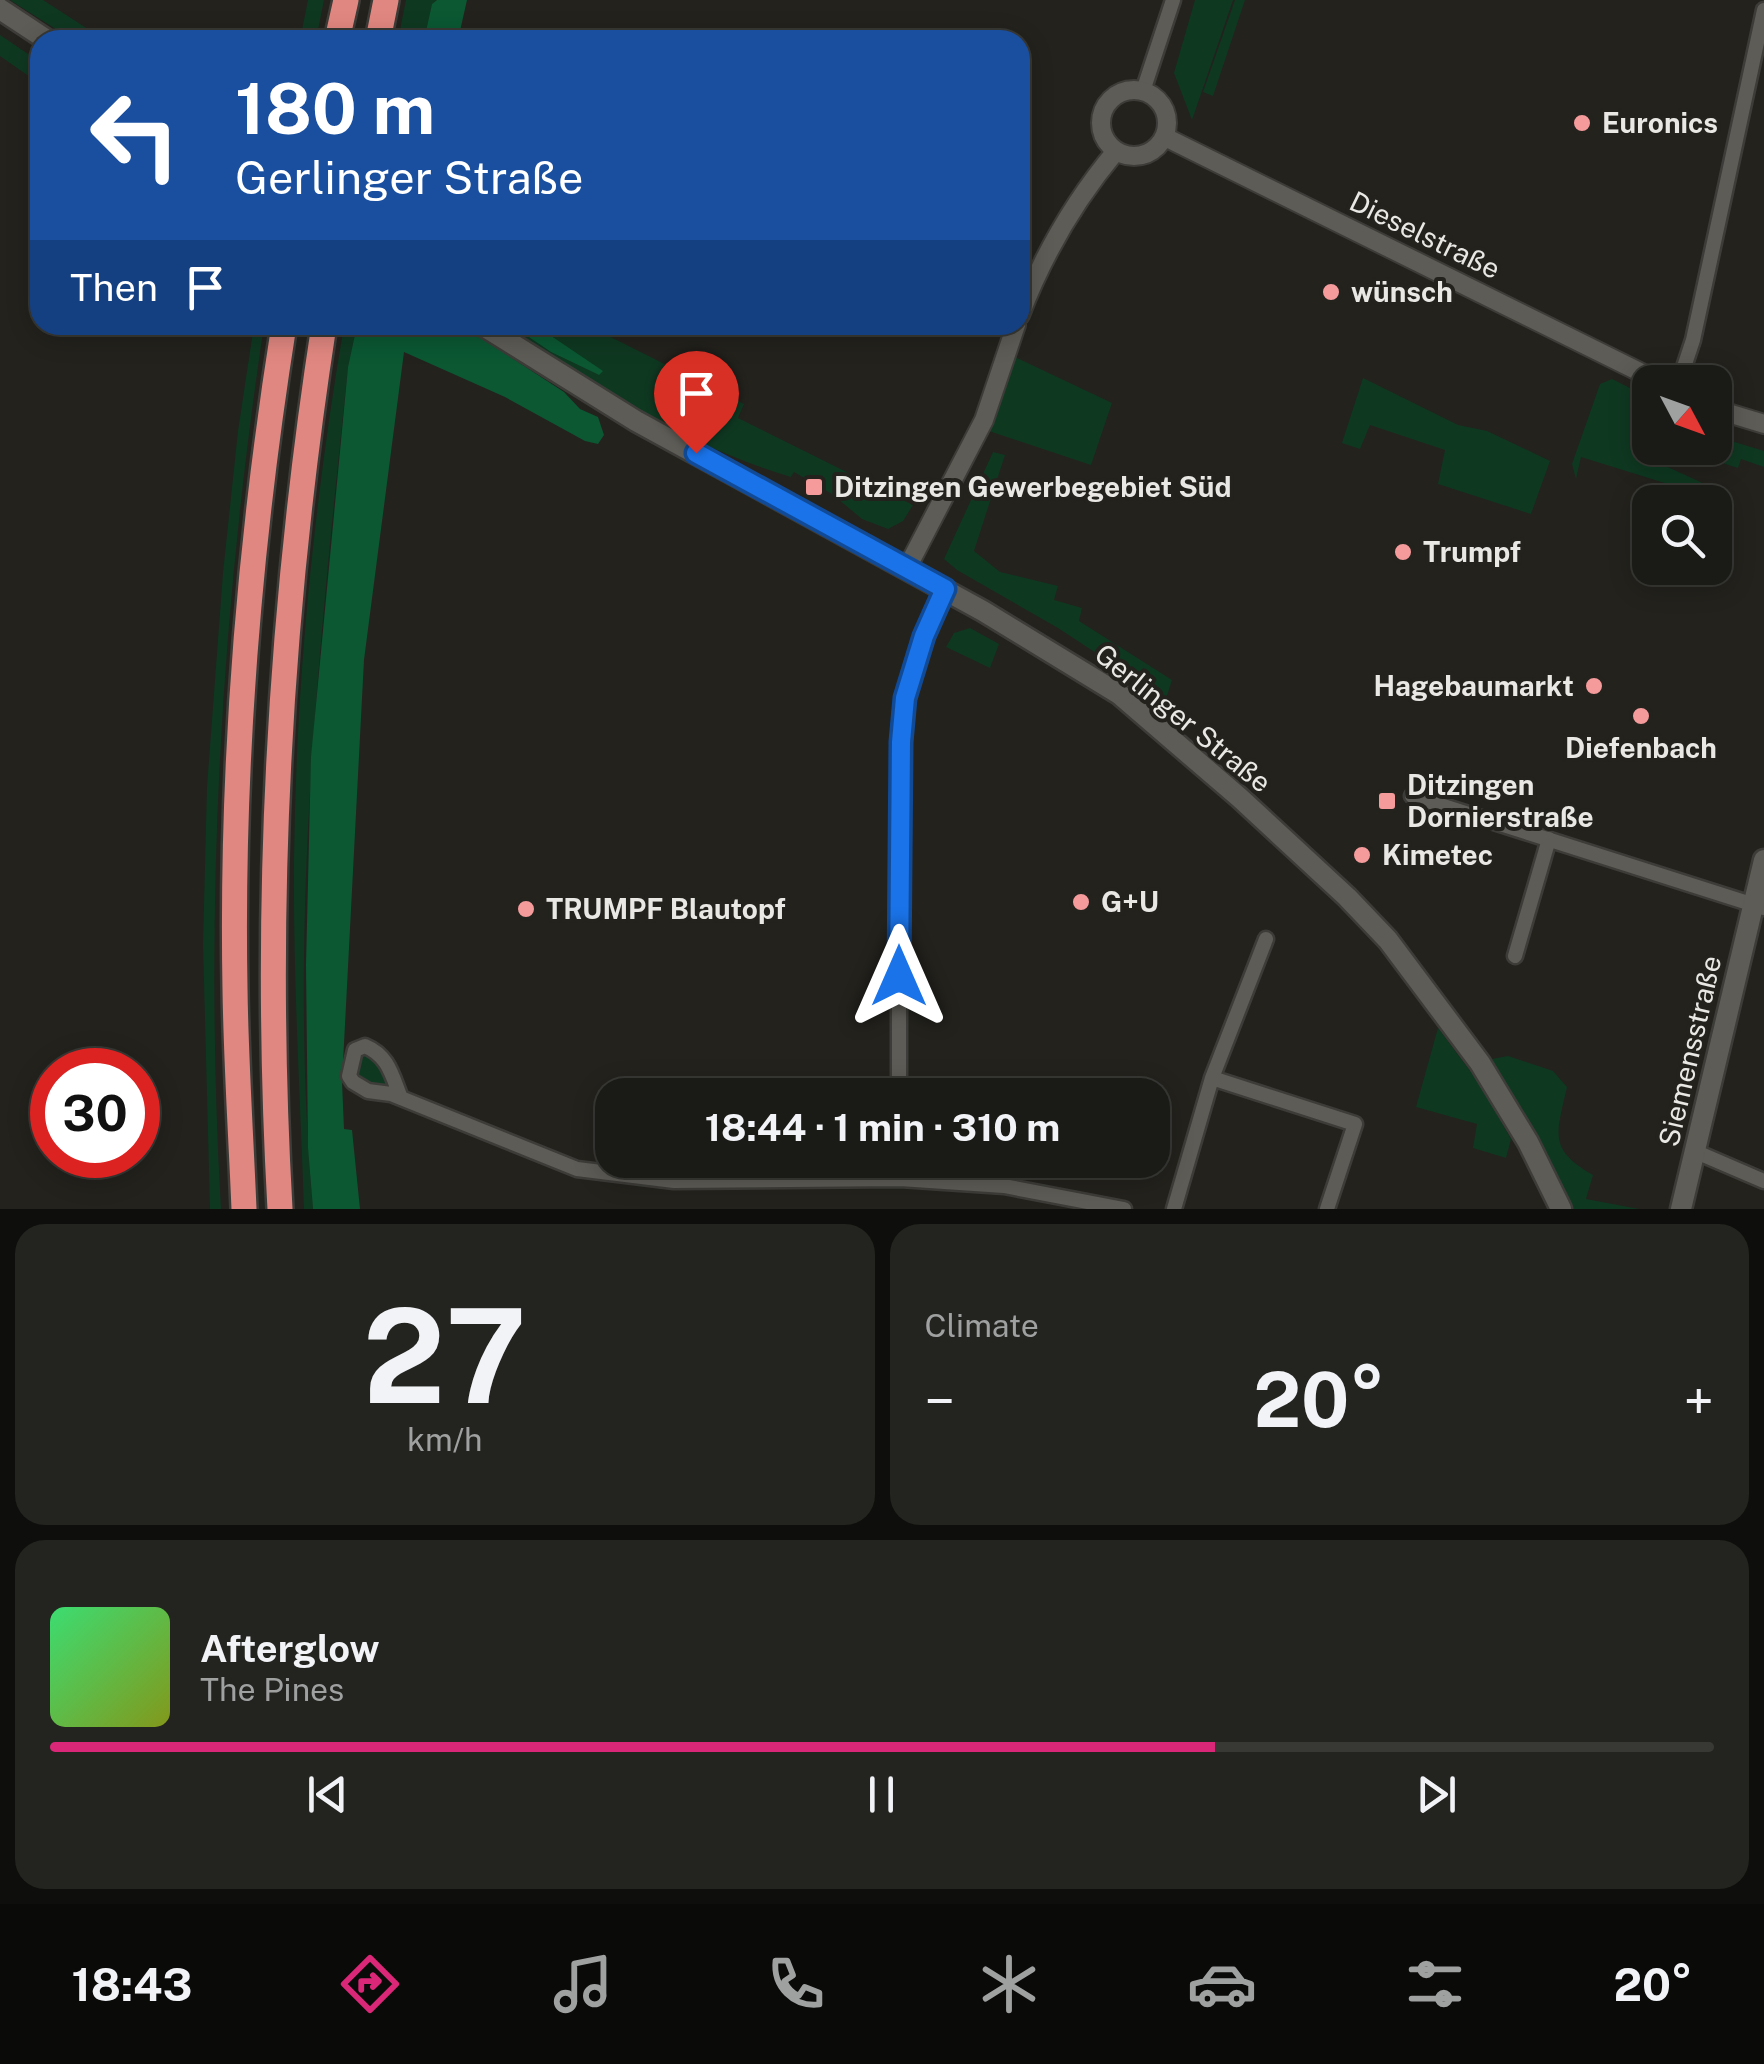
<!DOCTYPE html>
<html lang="en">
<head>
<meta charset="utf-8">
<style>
	body { margin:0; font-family:"Public Sans",sans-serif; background:#23231f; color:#f1f3f6; height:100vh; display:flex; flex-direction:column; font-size:38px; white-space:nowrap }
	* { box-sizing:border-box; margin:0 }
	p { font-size:32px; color:#9fa1a1 }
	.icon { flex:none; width:55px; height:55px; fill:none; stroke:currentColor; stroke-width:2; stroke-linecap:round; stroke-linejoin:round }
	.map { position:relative; height:1209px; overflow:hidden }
	.drawer { display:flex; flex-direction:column; gap:15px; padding:15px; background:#0e0e0c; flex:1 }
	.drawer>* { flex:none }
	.hud { position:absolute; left:30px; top:30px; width:1000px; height:305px; border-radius:30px; box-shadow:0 5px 25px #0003,0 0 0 2px #383835; background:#1a4fa0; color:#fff; overflow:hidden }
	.needle { width:65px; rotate:131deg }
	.buttons { position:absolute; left:1632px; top:365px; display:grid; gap:20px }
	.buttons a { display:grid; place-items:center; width:100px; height:100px; border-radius:20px; background:#1a1a16; box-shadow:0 5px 25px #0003,0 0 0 2px #383835; font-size:50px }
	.speed { position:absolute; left:30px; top:1048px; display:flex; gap:20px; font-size:50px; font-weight:700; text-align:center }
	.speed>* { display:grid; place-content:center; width:130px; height:130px; border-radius:50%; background:#1a1a16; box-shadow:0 5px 25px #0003,0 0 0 2px #383835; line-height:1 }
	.speed .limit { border:15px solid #d22; background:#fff; color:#111 }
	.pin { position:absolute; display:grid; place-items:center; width:85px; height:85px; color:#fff; margin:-102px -42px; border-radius:50% 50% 50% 0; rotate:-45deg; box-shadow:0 0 10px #0007 }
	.pin .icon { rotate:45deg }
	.me { position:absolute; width:110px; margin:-55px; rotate:0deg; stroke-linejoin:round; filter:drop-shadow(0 0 8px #0008) }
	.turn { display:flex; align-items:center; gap:35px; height:210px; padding:0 40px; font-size:45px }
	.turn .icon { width:130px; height:130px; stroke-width:2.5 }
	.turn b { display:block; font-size:70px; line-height:85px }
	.then { display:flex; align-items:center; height:95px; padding:0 40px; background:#0003; gap:20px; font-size:38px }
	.big { font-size:75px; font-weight:700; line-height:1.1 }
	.drawer .tile { flex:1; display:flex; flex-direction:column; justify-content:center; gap:15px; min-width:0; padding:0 35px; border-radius:30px; background:#23231f }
	.drawer .dial { align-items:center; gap:0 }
	.dial b { font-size:130px; line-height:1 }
	.song { display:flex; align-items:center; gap:30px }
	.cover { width:120px; height:120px; border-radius:15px; background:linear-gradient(135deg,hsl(140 70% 55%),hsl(70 70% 35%)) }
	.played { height:10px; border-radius:5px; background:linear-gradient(90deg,#db2777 70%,#383835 70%) }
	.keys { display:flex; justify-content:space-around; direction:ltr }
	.heat { display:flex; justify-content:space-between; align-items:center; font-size:55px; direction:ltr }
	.drawer .tiles { flex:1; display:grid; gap:15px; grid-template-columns:1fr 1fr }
	.tile:last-child { grid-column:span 2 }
	.trip { position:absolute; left:595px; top:1078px; width:575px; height:100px; border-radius:30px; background:#1a1a16; box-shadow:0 5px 25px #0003,0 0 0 2px #383835; font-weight:700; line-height:100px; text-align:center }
	.menu { display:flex; height:160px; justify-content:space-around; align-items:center; background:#0a0a09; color:#9fa1a1 }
	.menu .icon { width:70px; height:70px }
	.menu .current { color:#db2777 }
	.menu b { font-size:45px; color:#f1f3f6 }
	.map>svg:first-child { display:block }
</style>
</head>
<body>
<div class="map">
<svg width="1764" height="1209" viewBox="0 0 1764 1209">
	<rect width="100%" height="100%" fill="#23221d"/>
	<path fill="#0f3821" d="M10 0H43L105 40H73Z
		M308 0H324L316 40H300Z
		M406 0H437L432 4 424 40H398Z
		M1195 0H1233L1192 120 1174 73Z
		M1235 0H1245L1213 96 1203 92Z
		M0 35 40 62V84L0 56Z
		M254 325H264C220 619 204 912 221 1209H210L203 944 207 787 223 573 238 431Z
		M344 325H357L348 367C319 646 288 929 313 1209H304C300 1093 293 977 294 860 296 681 314 502 344 325Z
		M496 325H511L551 352 599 375 535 325H587L744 404 738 418 913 505 903 521 888 529 862 519 832 494 794 472 791 477C684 445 591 384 496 325Z
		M1011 355 1112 403 1091 465 989 431Z
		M1363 378 1458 425 1487 431 1550 461 1531 514 1438 484 1445 450 1370 425 1360 449 1342 443Z
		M1612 379 1644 395 1650 404 1647 434 1657 462 1709 486 1713 498 1581 457 1576 479 1572 464 1600 384Z
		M1715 436 1764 451V467L1741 459 1738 468 1678 449 1715 448Z
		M993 452 1005 455 974 551 1000 572 1058 586 1054 600 1082 608 1079 621 1172 680 1166 699 1058 628 957 570 944 559Z
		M970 628 999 644 990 668 946 647 954 633Z
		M1438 1028 1479 1083 1511 1139 1506 1158 1473 1148 1477 1124 1416 1107Z
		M355 1050 378 1052 401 1098 368 1091 349 1068Z
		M1508 1056 1553 1071 1567 1087C1557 1133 1547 1149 1593 1175L1586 1199 1639 1209H1573L1492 1059Z"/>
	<path fill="#0b5833" d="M437 0H467L458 40H424L432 4Z
		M357 325H461L564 392 580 409 598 417 604 435 598 444 585 441 505 397 404 352 364 660 342 1082 344 1129 352 1130 360 1209H313L308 1148 306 965 311 757 348 367Z
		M511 325H535L603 371 599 375 551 352Z"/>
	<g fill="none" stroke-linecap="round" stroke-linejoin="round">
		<g stroke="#3d3c38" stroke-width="19">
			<path id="minor" d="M1143 91 1173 0
				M1679 382 1693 340 1764 10
				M1412 796 1764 908
				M1515 956 1549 839
				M1212 1078 1355 1124 1327 1209
				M899 1095V841L903 719 905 698 917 658 945 589
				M401 1098C392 1076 389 1056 365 1046L355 1050 349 1076 353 1082 368 1091 391 1094 577 1169 674 1181 900 1179 1004 1186 1124 1209
				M1694 1151 1764 1181
				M1174 1209 1212 1078 1266 939"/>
		</g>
		<g stroke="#3d3c38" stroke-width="22">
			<path id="tertiary" d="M1101 123a33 33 0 1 1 66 0a33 33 0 1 1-66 0Z
				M1165 137 1660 382
				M1020 315C1043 255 1075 200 1116 151
				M1715 409 1764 424
				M907 568 984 420 1016 325"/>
		</g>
		<g stroke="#3d3c38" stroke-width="25">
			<path id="secondary" d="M0 9 47 40
				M482 325 636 421 983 611 1119 694 1240 798 1347 897 1388 940 1480 1063 1528 1142 1561 1209
				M1681 1209 1764 860"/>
		</g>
		<g stroke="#3d3c38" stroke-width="30">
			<path id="motorway" d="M337 40 346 0
				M378 40 386 0
				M244 1209C241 1136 236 1063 235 989 231 768 249 544 284 325
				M280 1209C263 910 278 621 324 325"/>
		</g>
		<use href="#minor" stroke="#5d5c56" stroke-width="14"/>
		<use href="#tertiary" stroke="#5d5c56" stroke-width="18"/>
		<use href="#secondary" stroke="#5d5c56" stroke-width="20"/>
		<use href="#motorway" stroke="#e18781" stroke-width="25"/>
	</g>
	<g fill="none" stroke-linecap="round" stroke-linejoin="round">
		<g stroke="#114b97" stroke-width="25">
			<path id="route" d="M696 453 945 589 924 636 905 698 901 742 899 976"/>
		</g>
		<use href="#route" stroke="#1a73e8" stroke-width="18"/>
	</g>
	<g fill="#f59b9c" stroke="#23221d" stroke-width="4">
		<circle cx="1582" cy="123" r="10"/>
		<circle cx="1331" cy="292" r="10"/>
		<rect x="804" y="477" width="20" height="20" rx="5"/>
		<circle cx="1403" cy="552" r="10"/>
		<circle cx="1594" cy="686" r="10"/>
		<circle cx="1641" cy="716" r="10"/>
		<rect x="1377" y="791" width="20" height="20" rx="5"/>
		<circle cx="1362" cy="855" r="10"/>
		<circle cx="1081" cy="902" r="10"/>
		<circle cx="526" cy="909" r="10"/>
	</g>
	<g text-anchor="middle" stroke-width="8" stroke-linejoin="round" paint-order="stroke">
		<g font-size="28" font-weight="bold" fill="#e9e8e5" stroke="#23221d" text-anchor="start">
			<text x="1602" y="133">Euronics</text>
			<text x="1351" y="302">wünsch</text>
			<text x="834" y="497">Ditzingen Gewerbegebiet Süd</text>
			<text x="1423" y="562">Trumpf</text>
			<text x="1574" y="696" text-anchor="end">Hagebaumarkt</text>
			<text x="1641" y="758" text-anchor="middle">Diefenbach</text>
			<text x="1407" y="795">Ditzingen<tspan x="1407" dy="32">Dornierstraße</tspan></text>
			<text x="1382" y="865">Kimetec</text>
			<text x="1101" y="912">G+U</text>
			<text x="546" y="919">TRUMPF Blautopf</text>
		</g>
		<g font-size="28" fill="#e9e8e5" stroke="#23221d">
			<text transform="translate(1425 235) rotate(26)" y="10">Dieselstraße</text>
			<text transform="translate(1183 718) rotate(39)" y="10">Gerlinger Straße</text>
			<text transform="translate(1690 1051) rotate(-77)" y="10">Siemensstraße</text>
		</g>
	</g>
</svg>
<div class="buttons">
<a><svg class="needle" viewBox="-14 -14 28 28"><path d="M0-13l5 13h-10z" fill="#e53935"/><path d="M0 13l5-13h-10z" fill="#9fa1a1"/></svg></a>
<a><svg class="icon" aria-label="search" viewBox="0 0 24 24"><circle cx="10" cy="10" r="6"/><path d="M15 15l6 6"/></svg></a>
</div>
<div class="speed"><div class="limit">30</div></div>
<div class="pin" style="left:696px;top:453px;background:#d93025"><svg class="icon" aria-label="arrive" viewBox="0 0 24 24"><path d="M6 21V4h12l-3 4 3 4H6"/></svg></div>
<svg class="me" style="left:899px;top:976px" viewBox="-20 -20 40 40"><path d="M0-17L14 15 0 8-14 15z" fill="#1a73e8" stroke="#fff" stroke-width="4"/></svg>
<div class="trip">18:44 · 1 min · 310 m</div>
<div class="hud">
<div class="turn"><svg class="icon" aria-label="left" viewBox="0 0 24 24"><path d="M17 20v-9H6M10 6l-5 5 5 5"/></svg><div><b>180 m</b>Gerlinger Straße</div></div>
<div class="then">Then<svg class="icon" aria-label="arrive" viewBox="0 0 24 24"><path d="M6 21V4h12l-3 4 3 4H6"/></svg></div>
</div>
</div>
<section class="drawer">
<div class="tiles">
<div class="tile dial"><b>27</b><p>km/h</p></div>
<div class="tile"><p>Climate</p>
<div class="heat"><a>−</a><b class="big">20°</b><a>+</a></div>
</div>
<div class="tile">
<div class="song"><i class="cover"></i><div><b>Afterglow</b><p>The Pines</p></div></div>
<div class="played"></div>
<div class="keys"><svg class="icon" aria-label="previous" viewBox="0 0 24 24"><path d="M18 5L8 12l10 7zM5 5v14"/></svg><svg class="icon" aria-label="pause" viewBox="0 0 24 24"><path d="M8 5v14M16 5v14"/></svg><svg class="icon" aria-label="next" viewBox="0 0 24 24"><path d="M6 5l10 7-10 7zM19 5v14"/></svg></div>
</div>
</div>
</section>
<nav class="menu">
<b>18:43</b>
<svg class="icon current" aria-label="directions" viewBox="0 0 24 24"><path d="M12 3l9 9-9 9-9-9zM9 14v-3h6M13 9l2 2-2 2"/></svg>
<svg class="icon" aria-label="music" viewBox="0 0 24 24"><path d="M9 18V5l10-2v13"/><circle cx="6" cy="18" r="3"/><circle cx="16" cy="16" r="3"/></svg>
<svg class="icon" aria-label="phone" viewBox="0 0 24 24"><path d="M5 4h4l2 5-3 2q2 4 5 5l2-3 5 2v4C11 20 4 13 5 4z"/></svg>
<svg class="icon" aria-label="climate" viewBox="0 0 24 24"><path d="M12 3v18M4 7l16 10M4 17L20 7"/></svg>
<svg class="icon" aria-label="car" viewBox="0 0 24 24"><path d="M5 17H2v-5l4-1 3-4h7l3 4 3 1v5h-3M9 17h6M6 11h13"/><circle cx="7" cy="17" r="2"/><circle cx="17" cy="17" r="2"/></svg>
<svg class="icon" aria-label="filters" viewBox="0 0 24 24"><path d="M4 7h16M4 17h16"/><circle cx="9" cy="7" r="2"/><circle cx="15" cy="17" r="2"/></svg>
<b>20°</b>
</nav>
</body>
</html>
